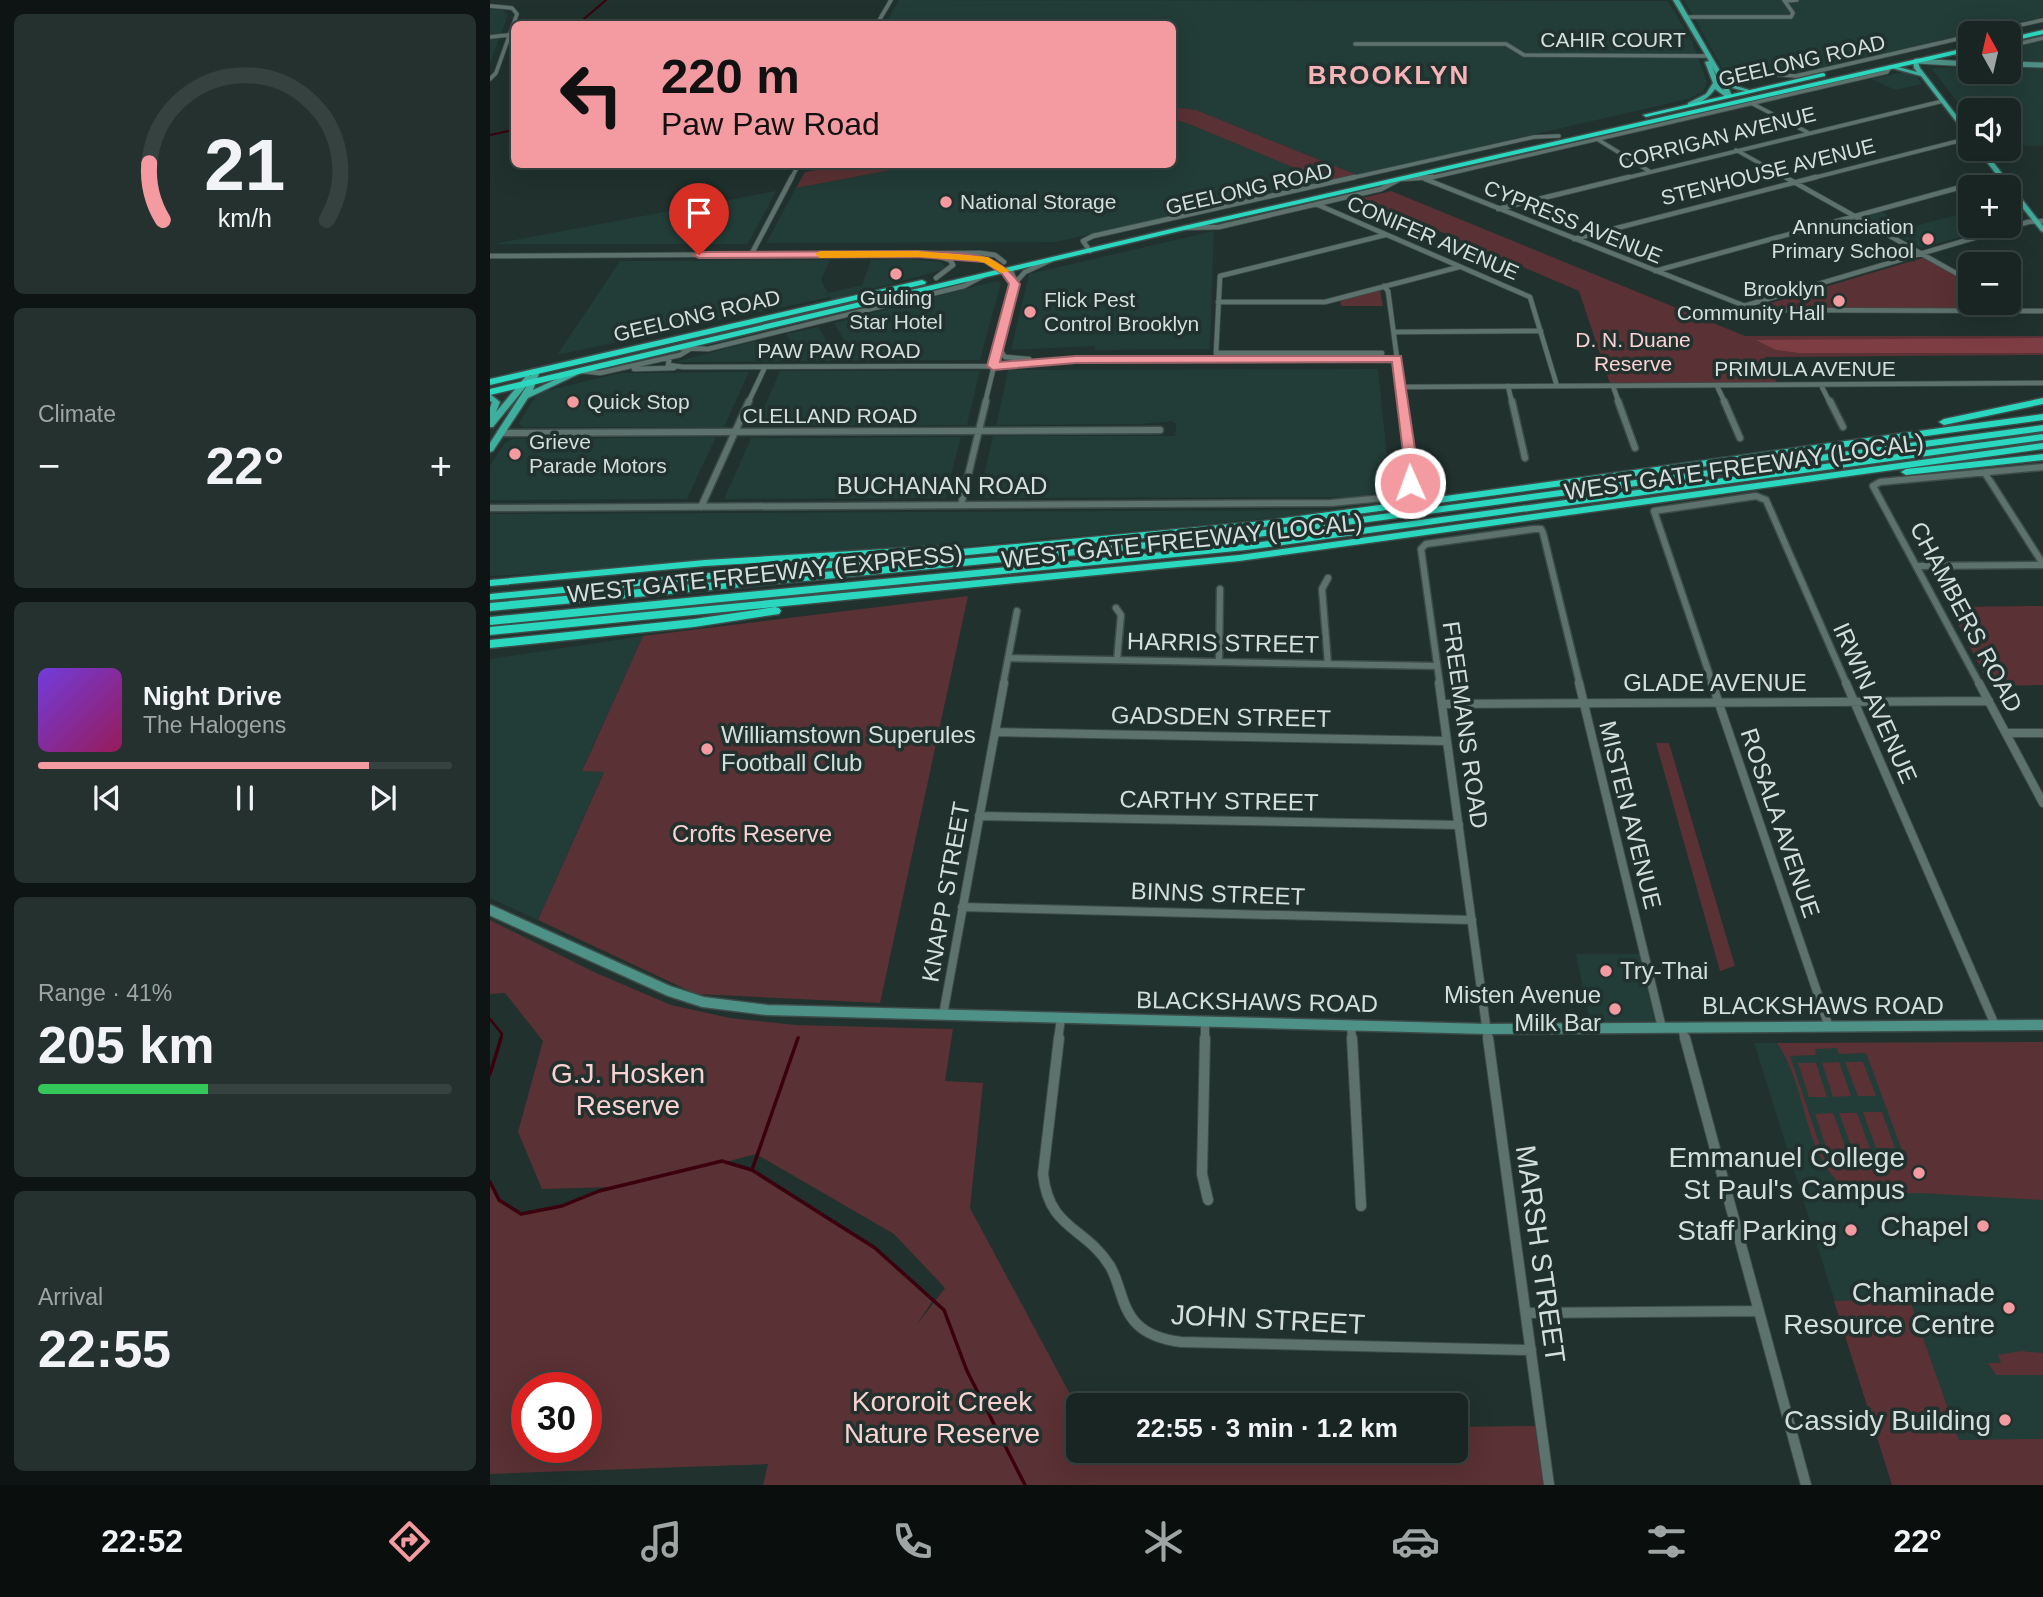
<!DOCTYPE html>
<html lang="en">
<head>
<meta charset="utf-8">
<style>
	body { margin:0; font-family:Helvetica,sans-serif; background:#25312f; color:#f1f3f6; height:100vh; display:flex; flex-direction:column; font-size:26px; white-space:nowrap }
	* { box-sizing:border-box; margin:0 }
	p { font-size:23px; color:#9fa5a5 }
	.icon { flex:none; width:38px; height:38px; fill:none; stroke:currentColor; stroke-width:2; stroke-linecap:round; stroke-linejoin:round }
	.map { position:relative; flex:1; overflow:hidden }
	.panel { display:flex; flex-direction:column; gap:14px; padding:14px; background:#0d1413; width:490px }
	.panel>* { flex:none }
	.guide { position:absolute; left:21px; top:21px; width:665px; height:147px; border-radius:10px; box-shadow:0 7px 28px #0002,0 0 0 2px #364240; background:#f49aa1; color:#111; overflow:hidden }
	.needle { width:46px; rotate:352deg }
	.buttons { position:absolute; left:1468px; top:21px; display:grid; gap:14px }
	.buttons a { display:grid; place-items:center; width:63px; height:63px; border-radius:10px; background:#182522; box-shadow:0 7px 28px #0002,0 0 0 2px #364240; font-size:35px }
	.speed { position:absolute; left:21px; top:1372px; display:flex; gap:14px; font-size:35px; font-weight:700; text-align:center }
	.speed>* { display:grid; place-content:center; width:91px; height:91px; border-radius:50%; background:#182522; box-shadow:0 7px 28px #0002,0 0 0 2px #364240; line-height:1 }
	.speed .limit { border:10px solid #d22; background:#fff; color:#111 }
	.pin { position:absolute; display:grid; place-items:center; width:60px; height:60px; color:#fff; margin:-72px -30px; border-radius:50% 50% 50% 0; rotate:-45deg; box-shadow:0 0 7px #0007 }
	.pin .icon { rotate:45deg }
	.me { position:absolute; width:77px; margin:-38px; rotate:358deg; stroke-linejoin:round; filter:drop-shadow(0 0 5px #0008) }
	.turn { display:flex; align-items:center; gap:24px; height:147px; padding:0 35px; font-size:32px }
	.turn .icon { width:91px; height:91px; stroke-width:2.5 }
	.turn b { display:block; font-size:49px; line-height:60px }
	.big { font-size:52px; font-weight:800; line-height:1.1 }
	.panel .widget { flex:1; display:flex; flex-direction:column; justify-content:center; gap:10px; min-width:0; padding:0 24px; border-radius:10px; background:#25312f }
	.panel .dial { align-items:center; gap:0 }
	.dial svg { height:182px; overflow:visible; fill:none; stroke:#364240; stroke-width:7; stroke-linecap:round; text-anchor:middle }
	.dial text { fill:#f1f3f6; stroke:none }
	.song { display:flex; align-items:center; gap:21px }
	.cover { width:84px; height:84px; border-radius:10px; background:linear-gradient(135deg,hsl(260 70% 55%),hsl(330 70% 35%)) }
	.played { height:7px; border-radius:4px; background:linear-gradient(90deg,#f49aa1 80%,#364240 80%) }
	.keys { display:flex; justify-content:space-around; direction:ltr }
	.heat { display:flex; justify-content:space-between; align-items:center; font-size:38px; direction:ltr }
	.charge { height:10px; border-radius:5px; background:linear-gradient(90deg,#34c759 41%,#364240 0) }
	.trip { position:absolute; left:576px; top:1393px; width:402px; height:70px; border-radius:10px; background:#182522; box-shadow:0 7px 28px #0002,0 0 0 2px #364240; font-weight:800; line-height:70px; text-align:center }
	.menu { display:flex; height:112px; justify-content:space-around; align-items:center; background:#0a0f0e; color:#9fa5a5 }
	.menu .icon { width:49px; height:49px }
	.menu .current { color:#f49aa1 }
	.menu b { font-size:32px; color:#f1f3f6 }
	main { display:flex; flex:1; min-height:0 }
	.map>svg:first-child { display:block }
</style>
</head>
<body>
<main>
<section class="panel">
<div class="widget dial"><svg viewBox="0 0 100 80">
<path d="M14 69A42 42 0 1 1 86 69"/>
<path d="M14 69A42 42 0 0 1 8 44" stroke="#f49aa1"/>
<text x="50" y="56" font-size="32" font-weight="700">21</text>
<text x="50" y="72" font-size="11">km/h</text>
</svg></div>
<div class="widget"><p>Climate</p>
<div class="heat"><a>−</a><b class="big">22°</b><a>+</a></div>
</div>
<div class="widget">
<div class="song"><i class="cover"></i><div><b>Night Drive</b><p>The Halogens</p></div></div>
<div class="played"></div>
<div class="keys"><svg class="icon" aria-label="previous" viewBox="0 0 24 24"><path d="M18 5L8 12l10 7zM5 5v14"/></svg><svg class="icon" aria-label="pause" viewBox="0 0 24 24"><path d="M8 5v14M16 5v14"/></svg><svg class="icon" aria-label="next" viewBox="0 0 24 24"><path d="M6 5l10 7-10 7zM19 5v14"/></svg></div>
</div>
<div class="widget"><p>Range · 41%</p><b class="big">205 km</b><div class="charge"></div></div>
<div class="widget"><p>Arrival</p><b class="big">22:55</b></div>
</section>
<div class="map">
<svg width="1553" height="1485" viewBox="0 0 1553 1485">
	<rect width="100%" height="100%" fill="#20312e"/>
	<path fill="#223c37" d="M409 0 1178 1 1202 41 1217 82 1214 91 1198 99 867 175 706 110 683 107 682 24H395Z
		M1194 0H1553V17L1302 74 1277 73 1263 69 1240 74 1235 73Z
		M0 9 13 10 18 15 0 63Z
		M1553 40V63L1519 62V48Z
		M1480 67V72H1519V67H1553V146L1519 145V110H1480V118L1441 68Z
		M1413 72 1425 74 1432 84 1405 90 1381 79Z
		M683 119 699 124 836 181 566 242 276 243 306 188 427 165 682 164Z
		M286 191 258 244H3Z
		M1392 212 1421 227 1470 214 1480 220V226H1489L1496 230 1431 248 1374 217Z
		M724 231 720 349 605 350V346L521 350 539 274Z
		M414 259 452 262 456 269 342 300 340 297 67 355 130 261 340 260 331 280 338 293 372 285 381 260Z
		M506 281 511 283 490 360 185 362 265 341 275 359 307 352 296 334 328 327 339 344 354 340 344 323Z
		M888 369 900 485 873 497 489 498 503 436H685L686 424 682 421 651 424 506 425 518 370Z
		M290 371H490L477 425 266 426Z
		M259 372 234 427H33L28 424 46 396 55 391 130 373Z
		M226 437 197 499 0 500V466L15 442 23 439Z
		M471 437 455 498 234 499 261 438Z
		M838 510 839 512 723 524 432 550 198 566 0 576V514Z
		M153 636 92 770 114 771 48 920 0 898V659Z
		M1086 954H1149L1165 1021 1100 1022Z
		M1553 1042V1485H1402L1264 1043Z"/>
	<path fill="#5a3134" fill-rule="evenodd" d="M682 107 706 110 867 175 836 181 699 124 683 119Z
		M355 165V164L427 165 306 188 315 172Z
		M901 191 1255 336H1553V355L1275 357 1287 383 1120 384 1089 291 872 198Z
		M1435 257 1480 283V303H1507L1511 308 1286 310 1271 306Z
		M890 290 893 306H851L850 300Z
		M478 596 390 1003 206 994 48 920 114 772 92 771 153 636Z
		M1553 606V685L1500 686 1459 607Z
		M1166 743H1179L1245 966 1230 971Z
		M0 920 104 972 181 1005 240 1018 306 1025 463 1029 455 1081 493 1083 480 1208 588 1409V1451H966V1427L1045 1426 1053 1485H273L278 1464 0 1474V1182L9 1200 32 1214 72 1206 126 1187 52 1189 28 1132 53 1041 15 993 0 994ZM266 1154 404 1234 455 1288 426 1326 443 1300 385 1248 262 1170 236 1162ZM37 1388H96V1447H37Z
		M1553 1042V1200L1430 1193 1363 1194C1311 1160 1320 1091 1287 1043ZM1347 1048 1349 1054 1376 1053 1414 1156 1334 1158 1300 1056 1326 1055 1325 1049Z
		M1349 1062 1361 1096 1343 1097 1332 1063Z
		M1355 1062H1373L1386 1096H1368Z
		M1308 1063H1326L1337 1097H1319Z
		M1373 1112H1392L1405 1148H1386Z
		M1343 1113 1356 1149 1337 1150 1325 1114Z
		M1349 1113H1367L1380 1149H1362Z
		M1419 1298 1469 1440 1553 1439V1485H1402L1344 1301Z
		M1531 1351 1553 1353V1375H1506L1498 1363H1511L1508 1355Z"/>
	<path fill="#7e3c43" d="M1553 338V353H1310L1286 350 1266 340Z"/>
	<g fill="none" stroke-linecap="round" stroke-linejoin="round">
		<path stroke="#3b000d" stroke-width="2" d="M88 24 116 0
			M0 135 24 130"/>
		<path stroke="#3b000d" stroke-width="2.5" d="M0 1019 12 1034 10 1040"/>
		<path stroke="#3b000d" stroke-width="3.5" d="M0 1074 11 1038
			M262 1170 308 1038
			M0 1182 9 1200 31 1214 72 1206 109 1191 232 1161 262 1170 385 1248 454 1310 477 1371 535 1485"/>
		<g stroke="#3d4c49" stroke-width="5">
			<path id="street-far4" d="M1295 1 1307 0
				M0 6 22 8 27 14 6 73 0 79
				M1195 17H1301L1303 13 1294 0
				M387 24 401 0
				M1494 33 1553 20
				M0 37 18 35
				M865 44H1016L1034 55 1218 56
				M1519 46 1553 38
				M1232 78 1259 73 1306 76 1480 36
				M1263 104 1317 132
				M1107 139 1159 171
				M1246 150 1298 179
				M301 179 309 164
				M857 179 1044 137 1069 136
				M910 179 940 178 1397 72 1400 67
				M1132 179 1453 101
				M1319 179 1480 138
				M1500 179 1520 178"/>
		</g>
		<g stroke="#3d4c49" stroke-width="6">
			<path id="street-far3" d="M1295 177 1480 281
				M935 179 1265 310 1553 311
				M826 204 1040 297 1067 386
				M1008 209 1139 177
				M694 228 729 227 891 189 910 179 943 177
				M1084 239 1326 177
				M600 251 593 241 603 236 865 177
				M261 255 302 177
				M0 256 490 253 505 255 514 262
				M480 258 495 259 506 264
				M1165 271 1504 178H1520
				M446 278 463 265 460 260 450 257
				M525 283 535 272 561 260
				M894 286 898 291 913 403
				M728 302H835L969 267
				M1254 306 1538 222 1553 221
				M904 332 1051 331
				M508 347 515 357 539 359
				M191 348 218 349 474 286 493 276
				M726 353 730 276 895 235
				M726 353H892
				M180 357 178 365 193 367 503 366 586 360 907 358
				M144 369 184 368
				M91 371 110 373 190 355 200 349
				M1331 385 1340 403
				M1018 386 1022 403
				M1123 386 1129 403
				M1227 386 1235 403
				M910 387 1553 383
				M258 403 275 367
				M495 403 525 280 520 269"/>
		</g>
		<g stroke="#3d4c49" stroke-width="9">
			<path id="street-far2" d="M1022 401 1035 458
				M1128 401 1145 448
				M1234 401 1250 438
				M1340 401 1353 427
				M10 433 670 430
				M1495 473 1553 564
				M471 505 496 401
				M211 507 259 401
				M0 508 841 503 893 498 917 487 922 475 912 401
				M1427 566 1553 565
				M838 578 832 589 838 664
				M626 608 631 615 627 660
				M518 658 947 666
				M729 662 730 589
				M513 685 527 611
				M950 685 931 549 936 544 1044 529H1051L1053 533 1090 685
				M1223 685 1164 511 1266 496 1276 500 1357 685
				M1490 685 1383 486 1390 482 1553 467"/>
		</g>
		<g stroke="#3d4c49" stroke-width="10">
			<path id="street-far1" d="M949 683 998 1040
				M1089 683 1172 1028
				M1222 683 1339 1027
				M1356 683 1505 1025
				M1489 683 1553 803
				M952 704 1499 701
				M505 732 957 741
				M1516 733H1553
				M489 816 969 825
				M472 907 982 920
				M453 1015 514 683
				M861 1025 862 1040
				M1192 1028 1195 1040
				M568 1040 571 1018
				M715 1040V1021"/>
		</g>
		<g stroke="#3d4c49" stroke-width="12">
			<path id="street" d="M569 1038 553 1174C559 1230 595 1226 620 1266 631 1285 631 1308 647 1324 659 1336 675 1340 691 1342L1041 1350
				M715 1038 712 1174 718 1200
				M862 1038 871 1206
				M998 1038 1059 1485
				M1195 1038 1316 1485
				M1036 1313 1269 1311"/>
		</g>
		<g stroke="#3d4c49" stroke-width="7">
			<path id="secondary-far1" d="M1426 61 1480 64
				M1519 64 1553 65"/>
		</g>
		<g stroke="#3d4c49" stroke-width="13">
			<path id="secondary" d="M0 910 179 991 213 1002 277 1010 997 1029 1553 1025"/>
		</g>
		<g stroke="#3d4c49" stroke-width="3">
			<path id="primary" d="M1183 0H1189L1237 83 1259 90V92L1238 87 1242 96 1237 98 1225 89C1219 98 1208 105 1198 105V103L1216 94 1223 83 1215 62 1219 61ZM1222 66 1234 91 1230 87Z
				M1423 60H1427L1430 68 1480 133V138L1478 137 1431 76 1398 67 1401 65 1427 72 1424 68Z
				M1487 149H1493L1553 226V232L1551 231 1519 191V187H1516Z
				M43 369H49L50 371 43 390 88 369H94L95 371 38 398 3 451 0 452V443L38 384 3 427H0V408L2 402 0 401V394L10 402 6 412 36 376H41Z"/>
		</g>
		<g stroke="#3d4c49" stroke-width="3">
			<path id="highway" d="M1553 30V34L1519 42V38Z
				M1480 47V51L694 230 0 395V389L694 226Z
				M1333 73 1335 74V76L1156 117 1153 115Z
				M432 280 436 282 435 284 0 385V379Z
				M1553 398V404L1454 425 1449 422 1454 419Z
				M1553 414V420L773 527 0 600V594L427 553 215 566 0 586V580L215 560 446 546 450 547 451 549 450 551 773 521Z
				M1553 425V431L745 540 0 611V603L745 534Z
				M1553 434V440L756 550 0 625V617L756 544Z
				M1553 443V449L749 561 0 635V627L749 555Z
				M1553 454V460L1416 475 1411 472 1416 469Z
				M285 607 289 608 291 611 289 614 204 627 0 648V640L204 619Z"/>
		</g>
		<use href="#street-far4" stroke="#5e726d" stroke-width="3.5"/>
		<use href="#street-far3" stroke="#5e726d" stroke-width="4.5"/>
		<use href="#street-far2" stroke="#5e726d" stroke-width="6"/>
		<use href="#street-far1" stroke="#5e726d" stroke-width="8"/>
		<use href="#street" stroke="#5e726d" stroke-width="10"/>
		<use href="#secondary-far1" stroke="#4e9186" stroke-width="5"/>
		<use href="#secondary" stroke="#4e9186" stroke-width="10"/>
		<use href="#primary" fill="#3eaf9e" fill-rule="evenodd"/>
		<use href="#highway" fill="#29d8bf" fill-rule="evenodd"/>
	</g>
	<path fill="#f49aa1" stroke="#9f6469" stroke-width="2" d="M428 251C468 254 505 248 530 284L510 362 586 356H911L928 469 926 483 920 487 913 483 915 469 902 362 586 363 503 370 497 366 519 284 512 274 494 262 428 257 209 258 203 255 209 252Z"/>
	<path fill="#f59e0b" d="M428 251 498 257 520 271 511 273 495 263 487 261 428 257 330 258 325 254 330 251Z"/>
	<g fill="#f49aa1" stroke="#20312e" stroke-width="2.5">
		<circle cx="456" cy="202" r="7"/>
		<circle cx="1438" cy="239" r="7"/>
		<circle cx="406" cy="274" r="7"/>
		<circle cx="1349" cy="301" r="7"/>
		<circle cx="540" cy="312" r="7"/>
		<circle cx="83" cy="402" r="7"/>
		<circle cx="25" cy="454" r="7"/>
		<circle cx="217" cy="749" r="7"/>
		<circle cx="1116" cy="971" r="7"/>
		<circle cx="1125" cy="1009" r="7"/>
		<circle cx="1429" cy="1173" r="7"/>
		<circle cx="1493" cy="1226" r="7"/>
		<circle cx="1361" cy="1230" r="7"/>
		<circle cx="1519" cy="1308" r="7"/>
		<circle cx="1515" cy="1420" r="7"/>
	</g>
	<g text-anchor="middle" stroke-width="7" stroke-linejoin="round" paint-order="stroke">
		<g font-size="21" fill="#d4dedc" stroke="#20312e">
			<text x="1123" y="47">CAHIR COURT</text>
			<text transform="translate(1312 61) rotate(-13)" y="7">GEELONG ROAD</text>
			<text transform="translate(1227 138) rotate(-14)" y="7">CORRIGAN AVENUE</text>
			<text transform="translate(1278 172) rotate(-14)" y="7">STENHOUSE AVENUE</text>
			<text transform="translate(759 189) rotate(-13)" y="7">GEELONG ROAD</text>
			<text transform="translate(1083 222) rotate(22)" y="7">CYPRESS AVENUE</text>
			<text transform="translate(943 238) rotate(23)" y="7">CONIFER AVENUE</text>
			<text transform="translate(207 316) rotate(-13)" y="7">GEELONG ROAD</text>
			<text x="349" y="358">PAW PAW ROAD</text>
			<text x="1315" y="376">PRIMULA AVENUE</text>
			<text x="340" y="423">CLELLAND ROAD</text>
		</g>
		<g font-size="21" fill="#d4dedc" stroke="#20312e" text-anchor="start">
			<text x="470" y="209">National Storage</text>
			<text x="1424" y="234" text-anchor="end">Annunciation<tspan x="1424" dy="24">Primary School</tspan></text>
			<text x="1335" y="296" text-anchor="end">Brooklyn<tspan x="1335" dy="24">Community Hall</tspan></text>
			<text x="406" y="305" text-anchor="middle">Guiding<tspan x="406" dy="24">Star Hotel</tspan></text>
			<text x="554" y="307">Flick Pest<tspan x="554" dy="24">Control Brooklyn</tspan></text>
			<text x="97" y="409">Quick Stop</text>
			<text x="39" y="449">Grieve<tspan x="39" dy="24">Parade Motors</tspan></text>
		</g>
		<g font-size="21" fill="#fbd1d2" stroke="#20312e">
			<text x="1143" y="347">D. N. Duane<tspan x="1143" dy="24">Reserve</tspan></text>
		</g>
		<g font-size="24" fill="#d4dedc" stroke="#20312e">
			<text transform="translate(1254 467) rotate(-8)" y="8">WEST GATE FREEWAY (LOCAL)</text>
			<text x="452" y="494">BUCHANAN ROAD</text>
			<text transform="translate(692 541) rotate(-6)" y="8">WEST GATE FREEWAY (LOCAL)</text>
			<text transform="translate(275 574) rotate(-6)" y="8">WEST GATE FREEWAY (EXPRESS)</text>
			<text transform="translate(1476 617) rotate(62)" y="8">CHAMBERS ROAD</text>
			<text transform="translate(733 643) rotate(1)" y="8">HARRIS STREET</text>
			<text x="1225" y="691">GLADE AVENUE</text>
			<text transform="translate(1385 703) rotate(66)" y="8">IRWIN AVENUE</text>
			<text transform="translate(731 717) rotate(1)" y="8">GADSDEN STREET</text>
			<text transform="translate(975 725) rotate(82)" y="8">FREEMANS ROAD</text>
			<text transform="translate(729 801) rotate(1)" y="8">CARTHY STREET</text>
			<text transform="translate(1140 815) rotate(76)" y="8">MISTEN AVENUE</text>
			<text transform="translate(1290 823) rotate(71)" y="8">ROSALA AVENUE</text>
			<text transform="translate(456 892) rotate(-80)" y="8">KNAPP STREET</text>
			<text transform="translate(728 894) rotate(2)" y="8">BINNS STREET</text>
			<text transform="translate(767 1002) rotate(1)" y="8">BLACKSHAWS ROAD</text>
			<text x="1333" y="1014">BLACKSHAWS ROAD</text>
		</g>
		<g font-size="24" fill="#d4dedc" stroke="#20312e" text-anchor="start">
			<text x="231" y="743">Williamstown Superules<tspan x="231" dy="28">Football Club</tspan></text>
			<text x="1130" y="979">Try-Thai</text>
			<text x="1111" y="1003" text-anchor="end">Misten Avenue<tspan x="1111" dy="28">Milk Bar</tspan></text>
		</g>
		<g font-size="24" fill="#fbd1d2" stroke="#20312e">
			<text x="262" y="842">Crofts Reserve</text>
		</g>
		<g font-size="26" font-weight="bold" letter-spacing="2" fill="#f7b3b7" stroke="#20312e">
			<text x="899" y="84">BROOKLYN</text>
		</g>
		<g font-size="28" fill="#fbd1d2" stroke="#20312e">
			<text x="138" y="1083">G.J. Hosken<tspan x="138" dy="32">Reserve</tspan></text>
			<text x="452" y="1411">Kororoit Creek<tspan x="452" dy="32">Nature Reserve</tspan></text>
		</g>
		<g font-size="28" fill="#d4dedc" stroke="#20312e" text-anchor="end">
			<text x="1415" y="1167">Emmanuel College<tspan x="1415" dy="32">St Paul's Campus</tspan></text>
			<text x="1479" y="1236">Chapel</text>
			<text x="1347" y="1240">Staff Parking</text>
			<text x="1505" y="1302">Chaminade<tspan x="1505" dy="32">Resource Centre</tspan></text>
			<text x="1501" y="1430">Cassidy Building</text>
		</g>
		<g font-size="28" fill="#d4dedc" stroke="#20312e">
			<text transform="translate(1051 1254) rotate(82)" y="10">MARSH STREET</text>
			<text transform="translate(778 1319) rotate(3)" y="10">JOHN STREET</text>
		</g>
	</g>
</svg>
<div class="buttons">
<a><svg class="needle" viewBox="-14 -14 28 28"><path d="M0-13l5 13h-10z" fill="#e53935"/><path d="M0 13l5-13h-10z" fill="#9fa5a5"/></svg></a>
<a><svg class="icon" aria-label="sound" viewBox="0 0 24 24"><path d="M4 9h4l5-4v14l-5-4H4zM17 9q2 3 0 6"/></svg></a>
<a>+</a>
<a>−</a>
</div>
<div class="speed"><div class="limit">30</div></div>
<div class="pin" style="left:209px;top:255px;background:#d93025"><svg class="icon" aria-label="arrive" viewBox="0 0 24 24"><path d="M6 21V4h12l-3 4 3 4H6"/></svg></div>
<svg class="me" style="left:920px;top:483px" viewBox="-20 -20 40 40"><circle r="17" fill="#f49aa1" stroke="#fff" stroke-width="3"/><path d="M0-11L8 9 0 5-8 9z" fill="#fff"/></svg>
<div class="trip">22:55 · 3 min · 1.2 km</div>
<div class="guide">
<div class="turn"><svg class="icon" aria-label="left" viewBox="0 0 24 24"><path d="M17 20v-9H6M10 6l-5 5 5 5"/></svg><div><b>220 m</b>Paw Paw Road</div></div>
</div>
</div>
</main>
<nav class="menu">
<b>22:52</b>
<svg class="icon current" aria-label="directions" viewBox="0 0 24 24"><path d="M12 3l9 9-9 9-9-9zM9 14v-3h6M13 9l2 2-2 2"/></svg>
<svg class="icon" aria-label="music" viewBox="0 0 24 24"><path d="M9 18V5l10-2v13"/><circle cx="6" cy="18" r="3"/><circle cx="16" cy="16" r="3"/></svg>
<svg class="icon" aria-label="phone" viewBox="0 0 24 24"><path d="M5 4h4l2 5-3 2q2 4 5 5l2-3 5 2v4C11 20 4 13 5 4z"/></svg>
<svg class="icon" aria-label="climate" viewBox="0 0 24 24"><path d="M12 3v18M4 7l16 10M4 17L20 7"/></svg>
<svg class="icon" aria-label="car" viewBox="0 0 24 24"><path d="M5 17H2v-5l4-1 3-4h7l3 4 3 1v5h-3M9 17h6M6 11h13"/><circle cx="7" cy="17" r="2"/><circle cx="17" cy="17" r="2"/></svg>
<svg class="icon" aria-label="filters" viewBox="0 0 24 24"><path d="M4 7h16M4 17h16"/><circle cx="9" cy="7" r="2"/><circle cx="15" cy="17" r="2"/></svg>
<b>22°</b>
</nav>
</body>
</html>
